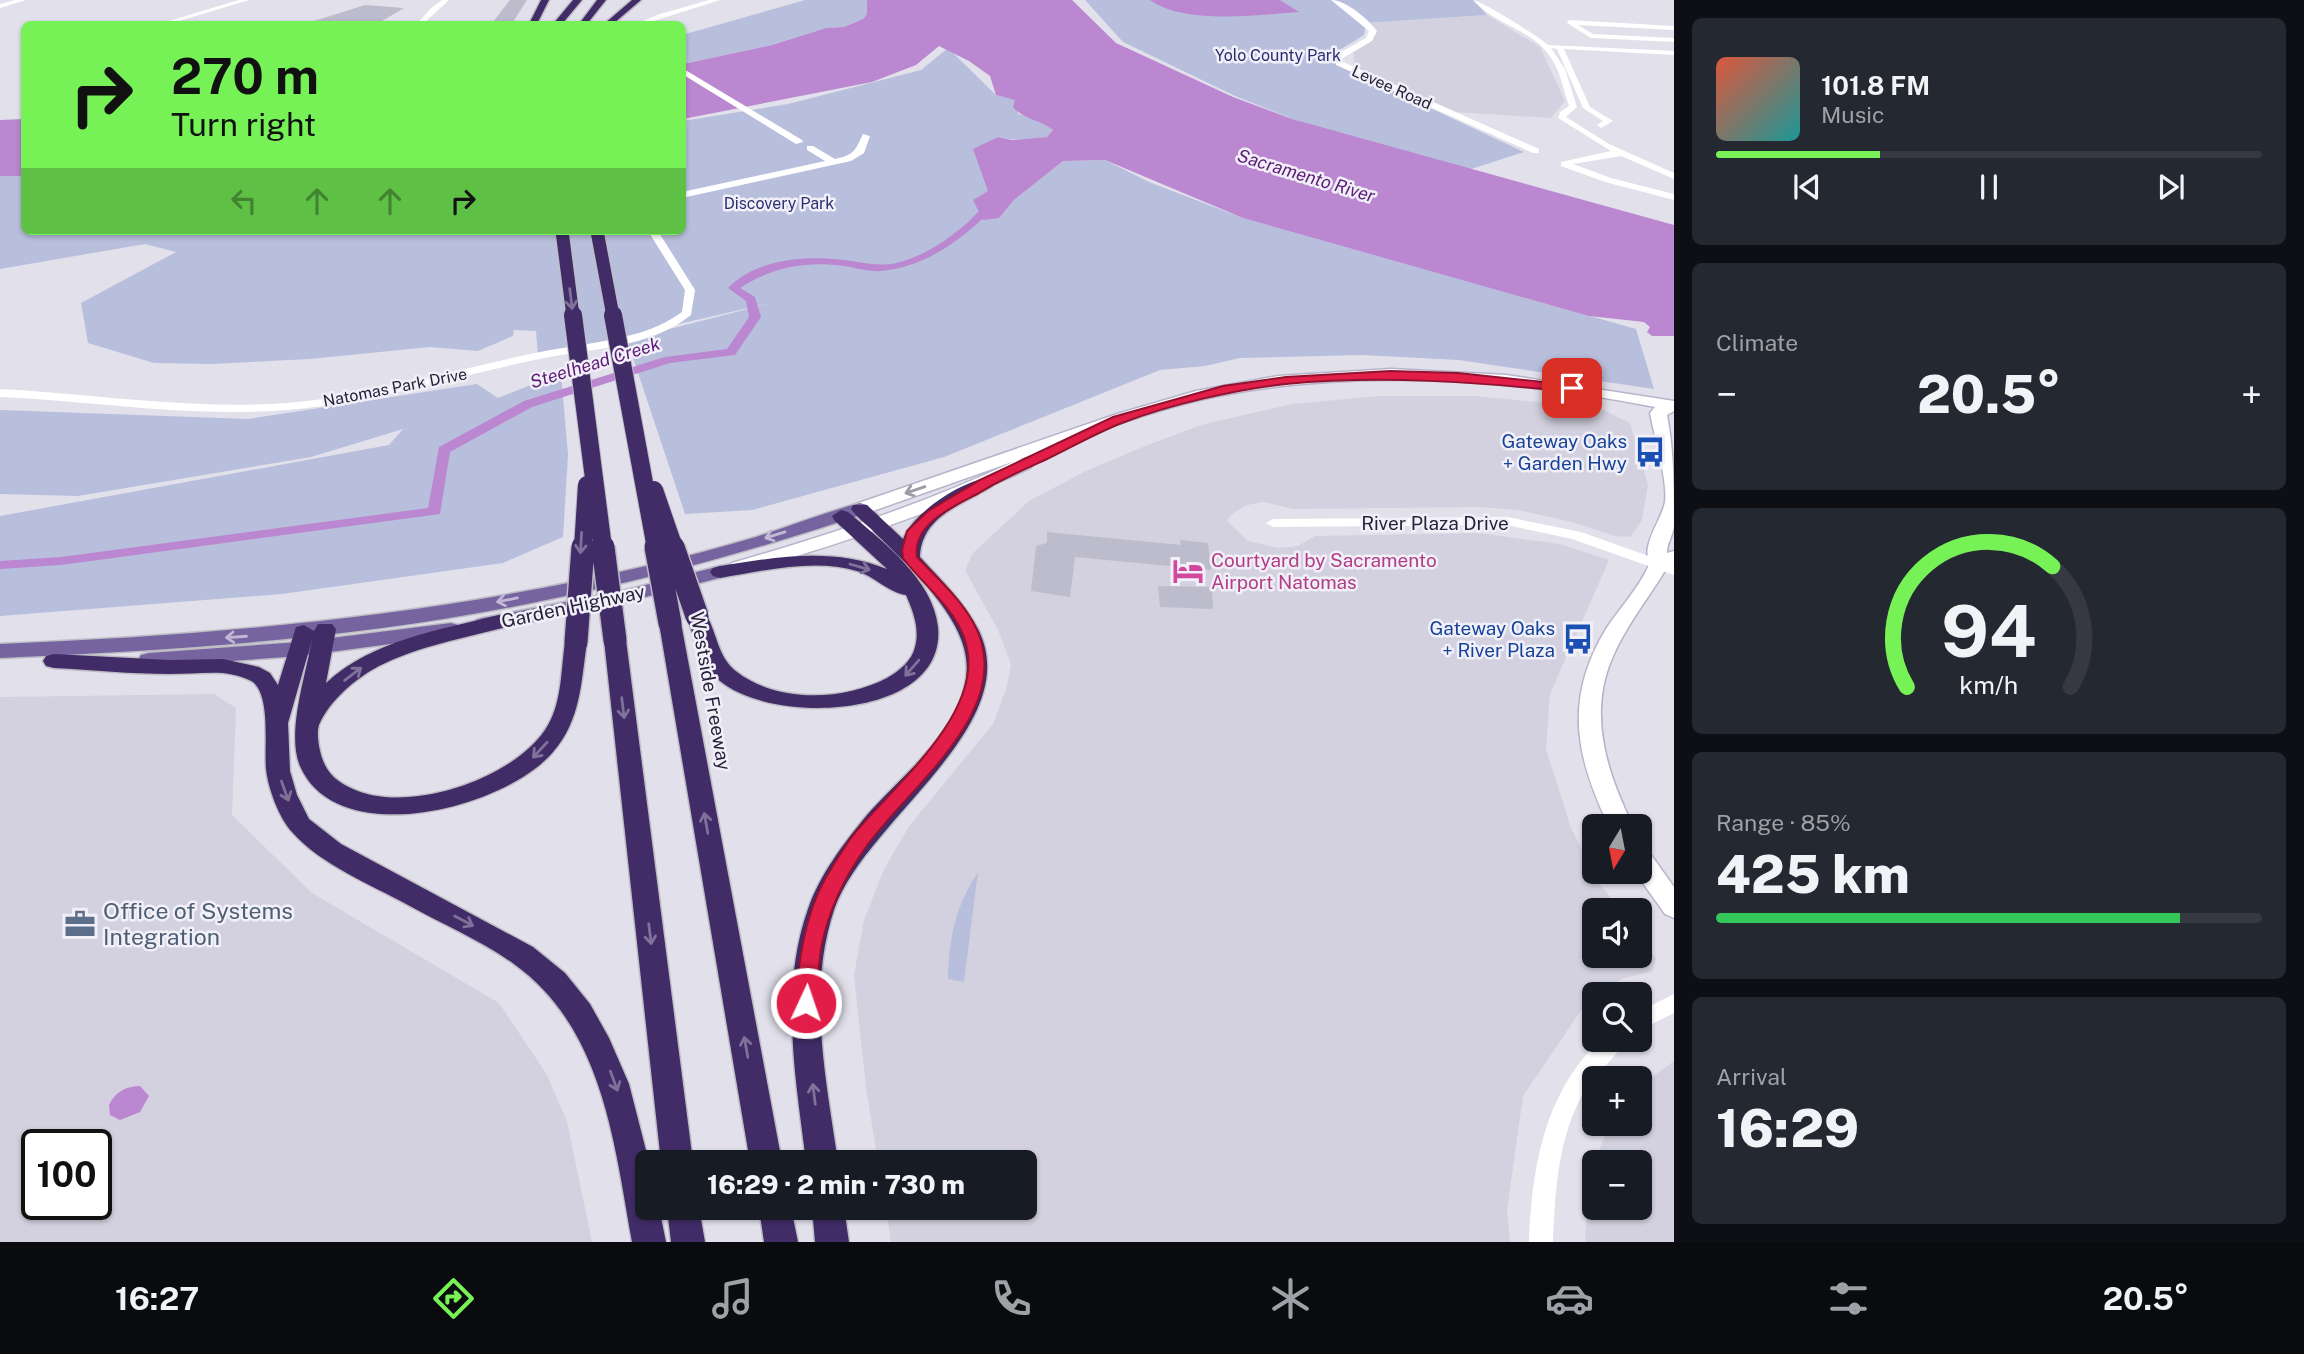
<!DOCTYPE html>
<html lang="en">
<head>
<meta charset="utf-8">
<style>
	body { margin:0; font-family:"Public Sans",sans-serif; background:#242831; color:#f1f3f6; height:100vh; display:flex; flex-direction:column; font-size:26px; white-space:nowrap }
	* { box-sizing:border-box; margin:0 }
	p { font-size:23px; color:#9ea1a6 }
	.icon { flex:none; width:38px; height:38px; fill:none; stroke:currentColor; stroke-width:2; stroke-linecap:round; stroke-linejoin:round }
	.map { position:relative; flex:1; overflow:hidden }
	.details { display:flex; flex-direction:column; gap:18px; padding:18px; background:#0d0f14; width:630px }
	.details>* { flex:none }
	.banner { position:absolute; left:21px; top:21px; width:665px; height:214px; border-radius:10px; box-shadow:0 2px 5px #0004; background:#76f257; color:#111; overflow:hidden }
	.needle { width:46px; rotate:190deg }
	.fabs { position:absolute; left:1582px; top:814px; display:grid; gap:14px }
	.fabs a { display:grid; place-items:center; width:70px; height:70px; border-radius:10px; background:#171b24; box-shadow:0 2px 5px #0004; font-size:35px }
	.speed { position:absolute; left:21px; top:1129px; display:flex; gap:14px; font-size:35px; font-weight:700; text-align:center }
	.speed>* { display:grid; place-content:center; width:91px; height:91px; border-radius:50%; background:#171b24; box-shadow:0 2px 5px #0004; line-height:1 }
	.speed .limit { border:4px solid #111; border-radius:10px; background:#fff; color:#111 }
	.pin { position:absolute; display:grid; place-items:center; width:60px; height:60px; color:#fff; margin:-30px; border-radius:14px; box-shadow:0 4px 10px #0006 }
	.me { position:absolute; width:77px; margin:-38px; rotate:3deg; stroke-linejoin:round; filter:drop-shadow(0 0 5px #0008) }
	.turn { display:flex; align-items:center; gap:24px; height:147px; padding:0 35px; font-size:32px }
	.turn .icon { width:91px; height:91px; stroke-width:2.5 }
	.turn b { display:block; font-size:49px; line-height:60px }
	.lanes { display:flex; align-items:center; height:66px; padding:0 35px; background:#0003; justify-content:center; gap:35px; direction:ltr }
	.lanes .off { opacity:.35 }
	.big { font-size:52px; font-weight:800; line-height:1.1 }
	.details .widget { flex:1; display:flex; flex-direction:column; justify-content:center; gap:10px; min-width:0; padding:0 24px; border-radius:10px; background:#242831 }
	.details .dial { align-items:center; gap:0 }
	.dial svg { height:182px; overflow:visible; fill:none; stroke:#363941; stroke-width:7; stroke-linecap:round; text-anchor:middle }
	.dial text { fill:#f1f3f6; stroke:none }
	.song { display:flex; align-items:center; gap:21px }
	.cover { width:84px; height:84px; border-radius:10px; background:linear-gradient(135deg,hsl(10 70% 55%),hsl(180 70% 35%)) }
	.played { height:7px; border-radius:4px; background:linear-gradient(90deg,#76f257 30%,#363941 30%) }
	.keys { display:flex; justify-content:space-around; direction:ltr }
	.heat { display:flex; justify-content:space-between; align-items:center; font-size:38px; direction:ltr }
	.charge { height:10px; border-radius:5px; background:linear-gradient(90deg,#34c759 85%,#363941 0) }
	.trip { position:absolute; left:635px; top:1150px; width:402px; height:70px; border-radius:10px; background:#171b24; box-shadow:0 2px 5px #0004; font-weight:800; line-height:70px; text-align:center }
	.tabs { display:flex; height:112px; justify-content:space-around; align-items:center; background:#090b0e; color:#9ea1a6 }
	.tabs .icon { width:49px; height:49px }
	.tabs .on { color:#76f257 }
	.tabs b { font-size:32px; color:#f1f3f6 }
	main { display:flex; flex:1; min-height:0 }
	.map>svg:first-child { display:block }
</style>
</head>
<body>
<main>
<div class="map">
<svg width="1674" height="1242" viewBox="0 0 1674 1242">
	<rect width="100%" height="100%" fill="#e1e0eb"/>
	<path fill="#d3d1df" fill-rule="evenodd" d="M1487 15 1540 47 1565 101 1551 118 1456 112 1355 67 1353 51 1372 38 1371 23Z
		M1380 396H1475L1599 408 1630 423 1648 485 1642 520 1630 537 1615 536 1572 522 1518 510 1477 507 1294 509 1264 502 1247 505 1232 514 1227 521 1248 541 1279 548 1298 546 1315 536 1478 533 1560 544 1609 560 1550 694 1546 749 1571 828 1600 884 1620 910H1594V956H1640V935L1656 959 1652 972 1623 978 1590 997 1523 1096 1507 1210 1510 1242H891L886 1208H1026V1162H878L866 1088 854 975 864 920 885 867 910 825 993 724 1007 686 1011 664 998 630 965 570 973 553 1029 501 1086 471 1145 446 1201 425 1292 404Z
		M214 694 236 708 232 815 312 893 499 1003 546 1073 567 1121 592 1242H0V697ZM37 1144H96V1204H37Z
		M1674 1061V1242H1585L1589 1173 1610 1124H1640V1086ZM1594 1162H1640V1208H1594Z"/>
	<path fill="#b8bfdc" d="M805 0H867V14L863 19 844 27 826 28 772 45 683 64 682 35Z
		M1085 0H1474L1487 15 1366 23 1364 35 1338 51 1332 59 1345 68 1524 152 1468 170 1298 121 1235 96 1123 42Z
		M948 48 996 95 1015 99 1018 114 1041 120 1053 130 1047 137C1030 139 1015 141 998 137L974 151 999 218 1014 200 1063 161 1105 160 1149 182 1243 218 1636 329 1654 389 1459 360 1362 355 1240 358 1205 366 1160 370 944 457 752 510 685 514 627 340 771 303 538 356 536 331 514 330 513 336 478 351 430 347 310 359 211 364 154 363 88 343 81 303 176 252 145 244 0 269V176H24V231H682L683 121 788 104 921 70Z
		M561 373 568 455 563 537 503 563 282 594 0 616V516L389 445 403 429 311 457 78 496 0 494V410L248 419 477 384 498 398Z
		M978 872 964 982 948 979C949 938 955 907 978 872Z"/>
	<path fill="#bb87d1" d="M867 0H1072L1116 43 1233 97 1292 119 1674 225V336H1652L1647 332 1650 327 1644 322 1589 316 1243 218 1105 160 1063 161 1014 200 999 218 983 220 973 200 988 191 973 149 998 137 1012 140 1047 137 1053 130C1040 120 1022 119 1013 107L1015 100 996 95 990 76 969 61 939 46 916 65 872 82 683 119V64L772 45 826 28 844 27 863 19 867 14Z
		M1150 0H1280L1299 12C1259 15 1184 25 1150 0Z
		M24 119V176H0V120Z
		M140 1086 149 1096 140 1112 120 1120 110 1115 109 1105C115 1092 126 1086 140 1086Z"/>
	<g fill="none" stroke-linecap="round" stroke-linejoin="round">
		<path fill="#bb87d1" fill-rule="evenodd" d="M994 200 999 203 997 205C965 237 929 266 882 271 869 272 857 268 844 266 807 261 772 267 740 288L755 297 761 317 735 355 670 363 532 407 450 452 440 514 61 565 0 569V561L61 557 428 508 439 447 524 401 665 357 727 349 749 317 746 301 728 288C756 259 805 255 843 260 862 262 877 267 896 263 922 257 946 241 966 224 975 216 983 205 994 200Z"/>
	</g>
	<path fill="#bdbccc" d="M510 0H527L513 22H493Z
		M365 5 404 8 377 24H311V22Z
		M1047 532 1181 545 1180 540 1208 543 1211 570 1075 557 1070 597 1031 591 1036 546 1047 543Z
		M1158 586 1212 587 1213 609 1160 607Z"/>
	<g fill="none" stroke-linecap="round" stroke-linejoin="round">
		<g stroke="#b7b3cb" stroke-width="3">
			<path id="secondary" d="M1391 369 1506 375 1674 401V411L1667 415C1674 451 1674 489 1674 526 1673 535 1667 543 1667 553L1674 551V565L1666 569C1648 599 1624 628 1611 661 1588 717 1608 775 1633 826H1609C1575 756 1564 698 1606 629 1619 609 1638 589 1648 567 1650 561 1646 554 1648 547 1651 531 1662 517 1665 502 1668 481 1654 436 1650 413L1655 407C1513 379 1366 368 1223 395 1154 408 1087 436 1020 459L1030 460 1033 464 1030 468C938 511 844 543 746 571H732L729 567 732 563C829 535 924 504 1015 461L867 513H853L851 509 853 505 1117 414 1196 391 1278 376Z
				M1640 849 1649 852 1674 887V918L1665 914 1635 872H1640Z"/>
		</g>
		<g stroke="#bebcc4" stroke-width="3">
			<path id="primary" d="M860 503 867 505 869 509 867 513C761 548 655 578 546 600 366 638 183 650 0 658V644C218 635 434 616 646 566 681 558 715 549 749 539 786 528 822 513 860 503Z
				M720 566 727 568 730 572 727 576 622 603 483 632 476 630 472 625 476 620 483 618 622 591Z
				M451 623 458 625 462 630 458 635 300 656 149 667 141 665 138 660 141 655 149 653 300 642Z"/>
		</g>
		<g stroke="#bebcc4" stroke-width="3">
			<path id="highway" d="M541 0H549L537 24H529Z
				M573 0H582L562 24H553Z
				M597 0H606L587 24H579Z
				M632 0H641L613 24H604Z
				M985 478 994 483 991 487C962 504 921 517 920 557 941 580 965 603 979 631 1025 727 864 821 834 910 807 991 826 1079 838 1162H806C796 1079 779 990 808 909 820 874 844 843 867 815 906 770 982 716 964 648 953 607 907 564 877 535 869 526 858 519 851 509L853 505H867L903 539C914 512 958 484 985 478Z
				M841 510 848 512C882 541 933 579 938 627 947 719 774 726 720 681 701 665 694 639 687 616L690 611H704C718 632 716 656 737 672 778 703 843 701 887 678 899 671 912 661 915 647 920 629 913 611 906 595 889 593 874 576 857 571 814 558 763 571 720 578L713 576 710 572 713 568 720 566C777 557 832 547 887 569L834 520 832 516Z
				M499 615 506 617 510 622 506 627C464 638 419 646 379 666 356 678 329 701 319 725 317 731 318 739 319 746 323 768 332 780 353 789 408 815 518 778 548 725 562 701 561 669 565 642L568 637H584L587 642C581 682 581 720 553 752 506 808 337 852 300 766 286 734 306 674 312 640L288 723 290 771 297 795 309 819 341 844 533 947 565 973 590 1004 609 1038 629 1084 649 1162 648 1208H659L666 1242H632C614 1142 603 1028 514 964 482 941 442 924 408 905 370 884 321 865 292 832 279 818 268 788 266 769 264 747 271 697 253 682 245 677 232 674 223 673 206 672 187 674 170 674 131 674 93 670 54 668L46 666 43 661 46 656 54 654 169 660 223 659 259 667 270 673 278 685 296 627 304 625 314 631 318 624H332L336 629 326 683C373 640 439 630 499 615Z
				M670 616 677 618 681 623 782 1162H750L659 623 663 618Z
				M615 633 623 635 626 640 693 1162H661L604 640 607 635Z
				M667 1208H699L705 1242H671Z
				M759 1208H791L798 1242H764Z
				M812 1208H844L849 1242H815Z"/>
		</g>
		<path fill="#fff" fill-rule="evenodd" d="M15 0H26L0 8V4Z
			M239 0H249L169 24H159Z
			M442 0H449L423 24H417L431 8Z
			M709 0H720L644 24H635L660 14Z
			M1331 0C1346 0 1368 19 1377 31L1372 41 1343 58V62L1539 149V153H1533L1336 65V55L1366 38 1369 31Z
			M1473 0C1480 0 1540 37 1548 45L1674 51V55L1564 49 1590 107 1613 121 1601 128 1597 125 1603 121 1583 108 1557 49 1551 48 1565 69 1577 107 1566 117 1609 144 1674 173V179L1621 156 1573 164 1611 178 1674 194V200L1605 182 1561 166V162L1611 151 1558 118 1560 112 1569 106C1563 89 1560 69 1549 55 1530 29 1494 24 1473 0Z
			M1569 20 1674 26V30L1578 25 1593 34 1674 38V42L1591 38 1567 23Z
			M682 68 802 140 803 142 796 144 682 74Z
			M863 134 870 136 864 153 851 161 682 198V192L825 161 807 150V146H813L835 159C854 155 855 151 863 134Z
			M648 231H658L695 290 691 315C648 349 591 348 540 359 455 376 373 403 286 410 191 418 95 401 0 397V389C95 394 191 410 286 403 373 396 455 369 540 352 588 342 641 342 682 312L685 290Z
			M1507 517 1581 532 1674 565V575L1572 539 1507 525 1273 527 1266 523 1273 519Z
			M1674 994V1013L1640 1030V1011Z
			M1600 1040H1625C1616 1059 1596 1072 1585 1090 1558 1136 1555 1191 1553 1242H1529C1532 1167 1544 1094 1600 1040Z"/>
		<use href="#secondary" fill="#fff" fill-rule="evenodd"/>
		<use href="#primary" fill="#7664a1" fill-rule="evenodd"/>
		<use href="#highway" fill="#412c67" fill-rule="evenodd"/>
		<g stroke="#bebcc4" stroke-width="16" stroke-linecap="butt">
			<path id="highway-bridge-far2" d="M562 231 573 316
				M597 231 613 316"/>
		</g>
		<g stroke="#bebcc4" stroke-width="20" stroke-linecap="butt">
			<path id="highway-bridge-far1" d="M573 315 603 548
				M613 315 656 548
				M654 490 674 548
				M583 548 587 485"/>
		</g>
		<g stroke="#bebcc4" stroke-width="26" stroke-linecap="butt">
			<path id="highway-bridge" d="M603 547 615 640
				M656 547 670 623
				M673 547 697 616
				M576 642 583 547"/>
		</g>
		<use href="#highway-bridge-far2" stroke="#412c67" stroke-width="13"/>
		<use href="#highway-bridge-far1" stroke="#412c67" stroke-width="18"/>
		<use href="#highway-bridge" stroke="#412c67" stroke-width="23"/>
	</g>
	<defs><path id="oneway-shaft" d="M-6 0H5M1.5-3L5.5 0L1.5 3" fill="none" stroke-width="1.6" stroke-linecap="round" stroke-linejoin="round" transform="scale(1.75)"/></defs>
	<g stroke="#7f719a">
		<use href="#oneway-shaft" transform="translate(571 299) rotate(83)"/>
		<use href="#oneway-shaft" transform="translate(581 543) rotate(93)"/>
		<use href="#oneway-shaft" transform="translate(860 567) rotate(16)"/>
		<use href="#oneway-shaft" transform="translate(912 668) rotate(131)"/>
		<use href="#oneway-shaft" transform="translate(353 674) rotate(-37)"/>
		<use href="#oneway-shaft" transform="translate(623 708) rotate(83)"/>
		<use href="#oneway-shaft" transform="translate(540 750) rotate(133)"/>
		<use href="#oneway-shaft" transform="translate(285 791) rotate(70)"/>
		<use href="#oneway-shaft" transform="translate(706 823) rotate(-100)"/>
		<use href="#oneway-shaft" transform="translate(464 921) rotate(28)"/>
		<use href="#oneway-shaft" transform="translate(650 934) rotate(83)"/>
		<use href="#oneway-shaft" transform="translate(746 1047) rotate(-100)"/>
		<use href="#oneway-shaft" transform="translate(614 1081) rotate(70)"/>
		<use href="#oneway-shaft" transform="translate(814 1094) rotate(-97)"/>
	</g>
	<use stroke="#9e9ba7" href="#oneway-shaft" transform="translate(915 490) rotate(161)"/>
	<g stroke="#c0b8d5">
		<use href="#oneway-shaft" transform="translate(775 535) rotate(163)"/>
		<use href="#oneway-shaft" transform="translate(507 600) rotate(169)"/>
		<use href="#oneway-shaft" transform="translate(236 637) rotate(176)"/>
	</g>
	<path fill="#e11d48" stroke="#92132f" stroke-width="2" d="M1390 371 1458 373 1572 385 1578 388 1572 392C1477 382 1382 375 1286 384 1237 389 1168 405 1122 423 1096 433 1070 448 1045 460 1023 470 1000 480 979 493 955 506 912 523 917 557 937 578 959 597 973 622 1021 707 909 786 866 847 846 875 829 910 822 944 818 963 818 984 817 1003L814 1009 806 1012 798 1009 795 1003C799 961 804 917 825 879 834 864 844 847 854 834 893 787 976 719 968 654 963 613 926 589 903 558L902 550 907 531 928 511 980 480 1113 417 1223 386 1286 377Z"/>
	<defs>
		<g id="bus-bare" transform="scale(2.415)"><path d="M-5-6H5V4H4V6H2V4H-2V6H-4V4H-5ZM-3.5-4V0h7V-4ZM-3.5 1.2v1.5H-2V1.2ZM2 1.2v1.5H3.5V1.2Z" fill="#1a4fb4" stroke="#f1f0f8" stroke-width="2.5" paint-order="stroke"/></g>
		<g id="hotel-bare" transform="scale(2.415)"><path d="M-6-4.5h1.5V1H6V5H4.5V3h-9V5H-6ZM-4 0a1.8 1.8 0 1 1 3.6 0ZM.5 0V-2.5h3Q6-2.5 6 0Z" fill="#d1479c" stroke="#f1f0f8" stroke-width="2.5" paint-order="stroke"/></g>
		<g id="office-bare" transform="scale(2.415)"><path d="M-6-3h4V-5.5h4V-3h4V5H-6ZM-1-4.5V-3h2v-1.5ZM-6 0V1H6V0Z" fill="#5c6f8a" stroke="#f1f0f8" stroke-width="2.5" paint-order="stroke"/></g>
	</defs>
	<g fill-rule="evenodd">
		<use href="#bus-bare" x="1650" y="452"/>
		<use href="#hotel-bare" x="1188" y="571"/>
		<use href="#bus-bare" x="1578" y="639"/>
		<use href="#office-bare" x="80" y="924"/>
	</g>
	<g text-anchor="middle" stroke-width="5" stroke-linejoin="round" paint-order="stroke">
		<g font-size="16" fill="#2b2f72" stroke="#f1f0f8">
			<text x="1278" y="61">Yolo County Park</text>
			<text x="779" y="209">Discovery Park</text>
		</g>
		<g font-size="16" fill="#28213b" stroke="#f1f0f8">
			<text transform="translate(1392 87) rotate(24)" y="6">Levee Road</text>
			<text transform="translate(395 387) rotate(-11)" y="6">Natomas Park Drive</text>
		</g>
		<g font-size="18" font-style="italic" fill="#5d1b77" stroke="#f1f0f8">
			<text transform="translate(1306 176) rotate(17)" y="6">Sacramento River</text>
			<text transform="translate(595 363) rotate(-17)" y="6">Steelhead Creek</text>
		</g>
		<g font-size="19" fill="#164399" stroke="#f1f0f8" text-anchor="end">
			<text x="1627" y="448">Gateway Oaks<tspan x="1627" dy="22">+ Garden Hwy</tspan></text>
			<text x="1555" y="635">Gateway Oaks<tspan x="1555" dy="22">+ River Plaza</tspan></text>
		</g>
		<g font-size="19" fill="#28213b" stroke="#f1f0f8">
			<text x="1435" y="530">River Plaza Drive</text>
			<text transform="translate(573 606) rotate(-12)" y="7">Garden Highway</text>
			<text transform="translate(711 691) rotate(80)" y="7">Westside Freeway</text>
		</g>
		<g font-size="19" fill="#b23c85" stroke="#f1f0f8" text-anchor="start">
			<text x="1211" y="567">Courtyard by Sacramento<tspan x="1211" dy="22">Airport Natomas</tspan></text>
		</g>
		<g font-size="23" fill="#4e5e75" stroke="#f1f0f8" text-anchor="start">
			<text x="103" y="919">Office of Systems<tspan x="103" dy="26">Integration</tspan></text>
		</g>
	</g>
</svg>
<div class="fabs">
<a><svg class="needle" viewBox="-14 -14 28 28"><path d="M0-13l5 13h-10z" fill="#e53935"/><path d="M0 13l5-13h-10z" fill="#9ea1a6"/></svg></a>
<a><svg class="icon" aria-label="sound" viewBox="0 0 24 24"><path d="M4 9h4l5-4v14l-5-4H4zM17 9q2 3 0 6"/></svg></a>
<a><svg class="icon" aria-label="search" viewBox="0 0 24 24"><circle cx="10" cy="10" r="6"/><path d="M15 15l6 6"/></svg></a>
<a>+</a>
<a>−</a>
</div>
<div class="speed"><div class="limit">100</div></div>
<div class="pin" style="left:1572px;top:388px;background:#d93025"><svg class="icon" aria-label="arrive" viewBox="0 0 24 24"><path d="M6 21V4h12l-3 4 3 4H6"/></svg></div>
<svg class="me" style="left:806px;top:1003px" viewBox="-20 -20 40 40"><circle r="17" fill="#e11d48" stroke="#fff" stroke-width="3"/><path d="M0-11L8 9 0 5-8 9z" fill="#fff"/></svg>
<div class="trip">16:29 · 2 min · 730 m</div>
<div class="banner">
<div class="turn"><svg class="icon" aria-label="right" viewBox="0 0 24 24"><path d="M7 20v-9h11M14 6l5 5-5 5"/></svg><div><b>270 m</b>Turn right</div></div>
<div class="lanes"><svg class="icon off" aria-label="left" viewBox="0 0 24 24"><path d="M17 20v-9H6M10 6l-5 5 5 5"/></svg><svg class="icon off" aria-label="ahead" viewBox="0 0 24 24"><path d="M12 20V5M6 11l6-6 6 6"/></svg><svg class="icon off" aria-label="ahead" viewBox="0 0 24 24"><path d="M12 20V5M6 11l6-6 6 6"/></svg><svg class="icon" aria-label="right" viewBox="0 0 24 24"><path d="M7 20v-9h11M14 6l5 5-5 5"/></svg></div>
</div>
</div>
<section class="details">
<div class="widget">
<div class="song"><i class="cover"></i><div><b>101.8 FM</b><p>Music</p></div></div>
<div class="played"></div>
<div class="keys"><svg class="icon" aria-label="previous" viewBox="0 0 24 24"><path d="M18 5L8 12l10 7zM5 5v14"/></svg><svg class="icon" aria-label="pause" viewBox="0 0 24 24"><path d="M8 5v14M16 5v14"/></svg><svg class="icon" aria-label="next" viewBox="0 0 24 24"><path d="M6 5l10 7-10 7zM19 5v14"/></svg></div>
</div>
<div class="widget"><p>Climate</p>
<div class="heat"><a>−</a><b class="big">20.5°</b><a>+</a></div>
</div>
<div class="widget dial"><svg viewBox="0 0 100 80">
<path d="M14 69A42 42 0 1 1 86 69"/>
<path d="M14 69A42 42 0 0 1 78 16" stroke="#76f257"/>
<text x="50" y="56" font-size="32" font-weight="700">94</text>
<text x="50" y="72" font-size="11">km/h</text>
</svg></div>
<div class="widget"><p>Range · 85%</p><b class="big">425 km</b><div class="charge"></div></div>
<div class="widget"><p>Arrival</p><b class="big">16:29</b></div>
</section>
</main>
<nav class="tabs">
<b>16:27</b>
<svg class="icon on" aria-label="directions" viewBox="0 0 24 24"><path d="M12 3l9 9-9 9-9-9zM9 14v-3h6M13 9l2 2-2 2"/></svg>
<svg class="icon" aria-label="music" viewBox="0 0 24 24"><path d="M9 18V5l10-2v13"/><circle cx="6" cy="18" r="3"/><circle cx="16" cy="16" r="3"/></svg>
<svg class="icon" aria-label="phone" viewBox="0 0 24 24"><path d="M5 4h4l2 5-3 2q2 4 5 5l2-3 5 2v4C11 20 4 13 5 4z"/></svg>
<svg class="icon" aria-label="climate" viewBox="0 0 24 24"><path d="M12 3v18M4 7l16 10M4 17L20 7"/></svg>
<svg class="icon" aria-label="car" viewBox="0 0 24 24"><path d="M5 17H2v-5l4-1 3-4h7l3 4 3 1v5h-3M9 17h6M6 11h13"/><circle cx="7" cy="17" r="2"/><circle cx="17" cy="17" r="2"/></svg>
<svg class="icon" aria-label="filters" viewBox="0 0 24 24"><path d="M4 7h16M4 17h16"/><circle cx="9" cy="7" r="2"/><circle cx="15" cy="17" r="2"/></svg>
<b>20.5°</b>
</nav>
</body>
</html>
